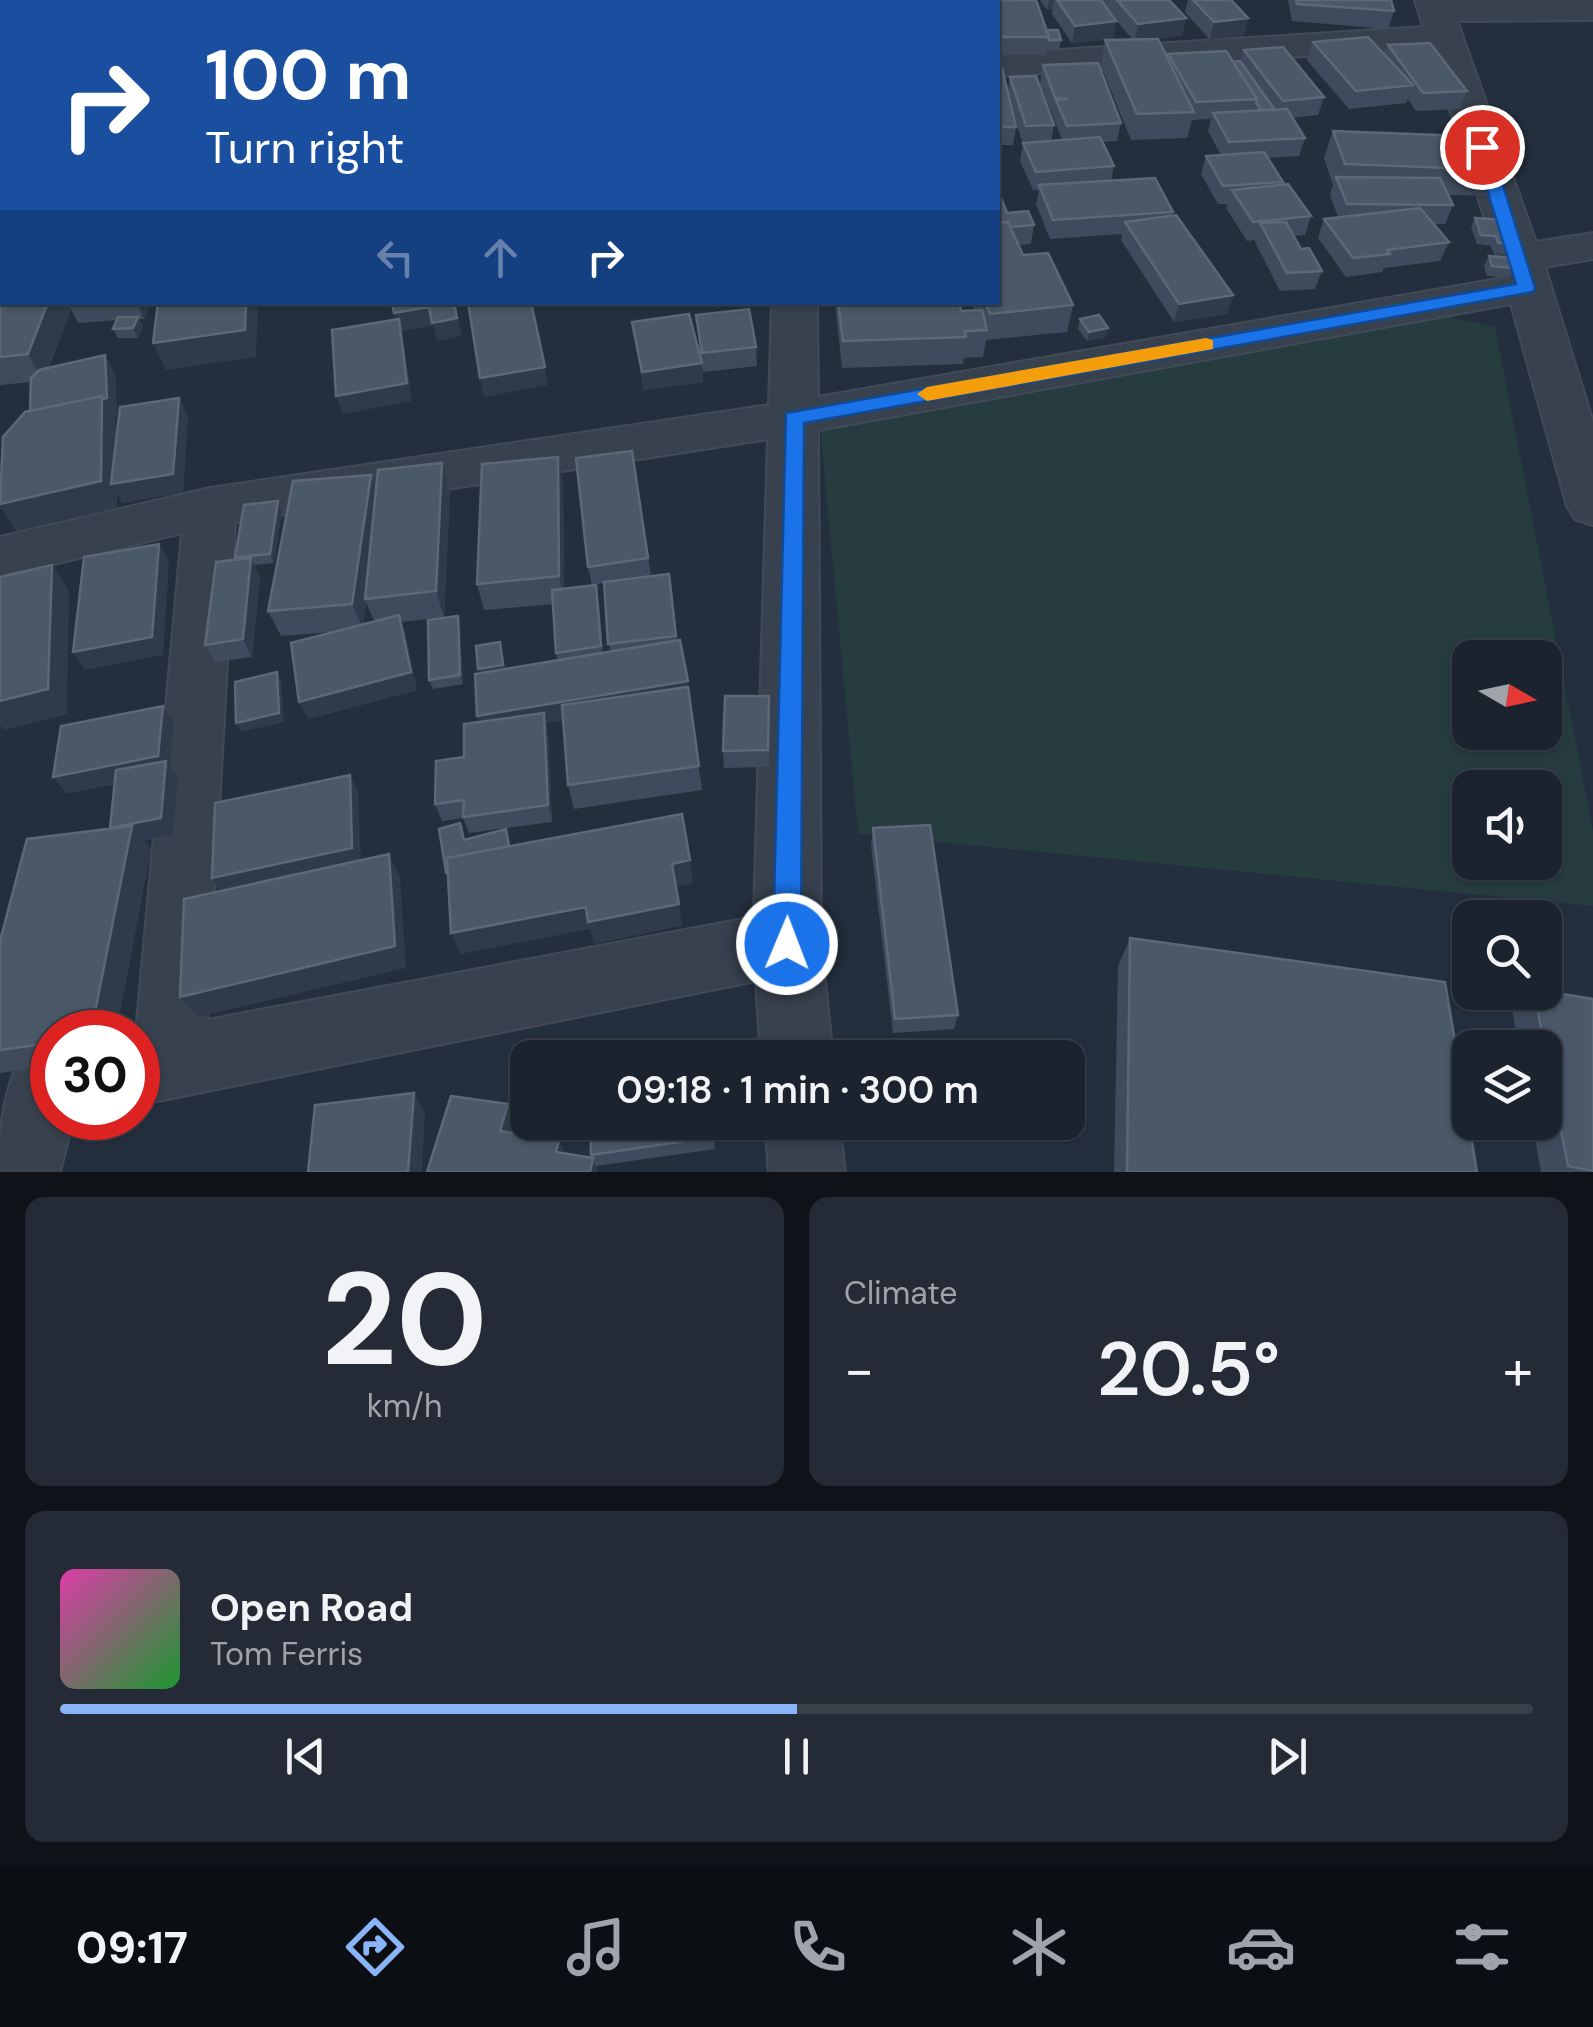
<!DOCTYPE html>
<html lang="en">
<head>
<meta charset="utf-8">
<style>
	body { margin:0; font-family:"DM Sans",sans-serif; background:#242b36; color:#f1f3f6; height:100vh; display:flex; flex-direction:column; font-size:38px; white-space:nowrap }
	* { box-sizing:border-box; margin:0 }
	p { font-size:32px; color:#a0a4aa }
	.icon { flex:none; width:55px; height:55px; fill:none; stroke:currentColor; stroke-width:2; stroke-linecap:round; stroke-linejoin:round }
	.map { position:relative; height:1172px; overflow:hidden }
	.details { display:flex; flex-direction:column; gap:25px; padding:25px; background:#0f1319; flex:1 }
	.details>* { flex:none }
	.guide { position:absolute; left:0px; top:0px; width:1000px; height:305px; box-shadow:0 2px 8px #0004,0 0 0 2px #39404a; background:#1a4fa0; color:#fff; overflow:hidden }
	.needle { width:65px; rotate:99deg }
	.buttons { position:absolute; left:1452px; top:640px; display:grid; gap:20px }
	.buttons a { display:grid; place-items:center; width:110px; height:110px; border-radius:20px; background:#1b232e; box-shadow:0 2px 8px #0004,0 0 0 2px #39404a; font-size:50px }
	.speed { position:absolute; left:30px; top:1010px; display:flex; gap:20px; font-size:50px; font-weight:700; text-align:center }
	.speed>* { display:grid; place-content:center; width:130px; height:130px; border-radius:50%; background:#1b232e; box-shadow:0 2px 8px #0004,0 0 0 2px #39404a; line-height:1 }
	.speed .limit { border:15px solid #d22; background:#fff; color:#111 }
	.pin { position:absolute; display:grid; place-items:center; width:85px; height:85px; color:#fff; margin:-42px; border:5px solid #fff; border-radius:50%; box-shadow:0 2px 10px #0007 }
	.me { position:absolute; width:110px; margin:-55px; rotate:1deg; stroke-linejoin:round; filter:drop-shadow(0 0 8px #0008) }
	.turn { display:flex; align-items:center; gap:35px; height:210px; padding:0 40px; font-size:45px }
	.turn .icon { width:130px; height:130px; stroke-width:2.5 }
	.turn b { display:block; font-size:70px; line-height:85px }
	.lanes { display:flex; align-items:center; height:95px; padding:0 40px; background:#0003; justify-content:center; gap:50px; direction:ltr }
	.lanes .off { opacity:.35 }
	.big { font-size:75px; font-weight:600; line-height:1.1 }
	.details .widget { flex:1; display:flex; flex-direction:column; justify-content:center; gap:15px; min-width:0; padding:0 35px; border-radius:20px; background:#242b36 }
	.details .dial { align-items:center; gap:0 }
	.dial b { font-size:130px; line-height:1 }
	.song { display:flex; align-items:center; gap:30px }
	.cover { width:120px; height:120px; border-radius:15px; background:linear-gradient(135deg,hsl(320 70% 55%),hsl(130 70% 35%)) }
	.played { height:10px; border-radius:5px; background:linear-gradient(90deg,#8ab4f8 50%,#39404a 50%) }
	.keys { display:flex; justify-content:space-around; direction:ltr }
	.heat { display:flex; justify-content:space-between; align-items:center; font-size:55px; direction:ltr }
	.details .tiles { flex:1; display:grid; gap:25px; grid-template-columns:1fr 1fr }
	.widget:last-child { grid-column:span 2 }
	.trip { position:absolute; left:510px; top:1040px; width:575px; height:100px; border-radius:20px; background:#1b232e; box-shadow:0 2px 8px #0004,0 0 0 2px #39404a; font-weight:600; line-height:100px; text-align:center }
	.menu { display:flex; height:160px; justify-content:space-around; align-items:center; background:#0b0e12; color:#a0a4aa }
	.menu .icon { width:70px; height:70px }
	.menu .active { color:#8ab4f8 }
	.menu b { font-size:45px; color:#f1f3f6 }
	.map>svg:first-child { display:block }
</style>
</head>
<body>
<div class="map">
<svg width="1593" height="1172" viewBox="0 0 1593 1172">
	<rect width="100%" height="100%" fill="#242f3e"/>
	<path fill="#263c3f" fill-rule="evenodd" d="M1440 315 1495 327 1593 831V906L858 834 820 427ZM1470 658H1545V732H1470ZM1470 788H1545V862H1470Z"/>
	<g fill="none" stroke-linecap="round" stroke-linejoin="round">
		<g stroke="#414a57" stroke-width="4">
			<path id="minor" d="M156 0H365L366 2H158Z
				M775 0H809L810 2H776Z
				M1415 0H1593V20L1457 21 1536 242 1593 233V259L1545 267 1593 422V525L1575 519 1567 506 1511 304 818 430 821 943 833 1058H761L756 981 138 1105 136 1032 182 533 0 577V537L210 488 769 405 772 302H817L818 397 1504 278 1430 48 998 76V54L1423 27ZM768 439 754 917 207 1020 235 522Z
				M0 161H2V185H0Z
				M43 1054 52 1058V1118H73L60 1172H0C0 1130 1 1104 17 1064Z
				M765 1122H839L845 1172H769Z"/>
		</g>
		<use href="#minor" fill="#38414e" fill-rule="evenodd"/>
	</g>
	<path fill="#3f4b5c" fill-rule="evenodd" d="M929 0H1036L1046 30 1061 40 1059 49H1047L1046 55H998V2H929Z
		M1040 0H1169L1186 18 1182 35 1155 39 1167 57 1168 54 1240 62 1244 50 1324 97 1318 115 1292 118 1305 138 1299 156 1268 158 1283 182 1282 185 1311 216 1305 235 1293 236 1301 249 1322 271 1315 289 1280 291 1255 242V240L1247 241 1226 208 1228 204H1218L1201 174 1206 156 1221 155 1208 131 1211 119 1192 120 1187 138 1131 140 1101 66 1105 40H1133L1111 14 1116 21 1113 39 1072 43 1052 14V10H1047Z
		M1188 0H1231L1248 18 1244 35 1210 40 1185 12Z
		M1288 0H1391L1394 11 1388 29 1292 21Z
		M2 3V75H0V6Z
		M1313 42 1384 54 1388 45 1467 91 1460 109 1416 111 1408 99 1406 103 1349 109 1307 60Z
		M1043 65 1121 123 1117 141 1102 142 1114 166 1111 181 1173 212 1172 215 1233 295 1227 314 1174 322 1121 240 1122 234 1050 239 1036 204 1039 190H1033L1020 161 1023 144 1012 110 1016 127 1013 145H998V68L1008 91 1010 77 1054 125 1051 141 1062 140 1040 83Z
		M2 78V146H0V81Z
		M1333 131 1473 151 1501 170 1489 196 1448 195 1453 205 1445 224H1433L1449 242 1440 261 1384 268 1382 272 1346 277 1318 238 1324 219 1338 217 1330 195 1333 185 1324 158Z
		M0 176H2V222H0Z
		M1007 213 1034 225 1031 244 1019 245 1023 255 1073 305 1067 332 986 340 983 357 964 358 963 364 842 368 835 302H959L961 311 974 310 971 302H998Z
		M1475 218 1513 244 1508 254 1493 252 1491 246 1477 244 1471 227Z
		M1489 256 1514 268 1509 278 1487 276 1484 266Z
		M0 267 2 302H150L144 319H139L143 326 138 338H118L113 329 117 320 78 323 71 309 49 367 115 374 117 417H113L116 423V441L179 398 188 416 183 492 122 503 117 493V508L16 531 30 411 31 382 0 385Z
		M696 315 756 347 757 366 703 372 702 369 703 382 644 390 632 322 701 360Z
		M1080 319 1108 328 1106 337 1087 341 1078 329Z
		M632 451 651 576 669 574 677 641 689 698 702 790 574 809 568 785 563 720 546 723 548 731 552 822 469 833 463 818 442 821 435 804 464 757 479 722 502 651 505 669 557 660 553 604 484 610 477 584 563 484 564 589 599 603 603 653 610 652 604 583 592 585 588 567Z
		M442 463 450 490 444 617 401 622 405 632 417 690 308 719 299 702 331 632 281 636 268 611 371 475 376 491ZM366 602 374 621 364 624V618Z
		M278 501 282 510 274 563 254 565 260 576 252 657 215 662 205 645 236 559 235 557Z
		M458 616 460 625 463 684 433 689 429 680Z
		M769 696V767L724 768 723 751Z
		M174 723 170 767 178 778 173 834 144 840 151 849 116 1032H52V1066L0 1073V941L110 829 115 784 67 793 53 777Z
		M873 828 958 1015 954 1029 893 1033 871 845Z
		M1130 938 1477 1172H1114L1118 966Z
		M1530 992H1545L1593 999V1172H1541L1532 1122H1545V1048H1519L1512 1010Z
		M508 1104 514 1117 510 1133 564 1153 592 1158 591 1155 712 1122 715 1149 596 1166 597 1170 427 1172Z"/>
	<path fill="#2f3b4b" d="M1049 0H1054L1052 10H1047Z
		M1186 18 1182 35 1135 42 1138 24Z
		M1248 18 1244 35 1210 40 1214 22Z
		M1116 21 1113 39 1072 43 1075 26Z
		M1233 295 1227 314 1174 322 1179 304Z
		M48 302H73L68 304 71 309 43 381 28 354Z
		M137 302H150L144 319Z
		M246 302H258L256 357 166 370 153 343Z
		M454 302 462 336 437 341 433 326 402 331 412 401 343 414 336 396 400 332 394 313Z
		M138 317 143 326 138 338 133 328Z
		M1108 328 1106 337 1087 341 1089 332Z
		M105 355 115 374 117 417H113L116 423 117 483 179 398 188 416 183 492 122 503 117 493V508L16 531 0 507V504L41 433Z
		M702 363 703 382 644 390 642 372Z
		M545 367 548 385 484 397 480 378Z
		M558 457 563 484 564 602 559 576Z
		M442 463 450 490 444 617 436 591Z
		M371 475 380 502 365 599 366 602 363 630 352 604Z
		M278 501 282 510 274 563 270 554Z
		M159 544 169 562 163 655 85 670 73 652Z
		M251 558 260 576 252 657 243 639Z
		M52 565 69 591 67 714 4 730 0 725V701Z
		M596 585 599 603 604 664 601 646Z
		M399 615 405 632 417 690 308 719 299 702Z
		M458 616 460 625 463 684 460 675Z
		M500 642 505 674 481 678 478 669Z
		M277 672 281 681 284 722 241 732 236 723Z
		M688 681 690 698 546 723 548 731 552 822 548 805 483 734 477 716Z
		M163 706 174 723 170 767 178 778 173 834 144 840 151 849 116 1032H91L110 828 165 774 67 793 53 777Z
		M350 775 358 792 361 864 223 894 212 878Z
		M389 854 400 877 406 968 198 1017 180 997Z
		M690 860 693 883 676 887 672 864Z
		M679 904 682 926 594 944 590 929 460 954 451 933 586 907Z
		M414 1093 425 1112 422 1172H408Z
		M508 1104 514 1117 507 1143 500 1131Z
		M559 1140 565 1152 562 1164 556 1152Z
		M593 1158 597 1170V1172H590Z"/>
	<path fill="#4b5868" stroke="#5c6777" stroke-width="2.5" d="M38 0H53L52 2H5Z
		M66 0H118L117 2H64Z
		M128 0H230L228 2H125Z
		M817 0H842L843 2H817Z
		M934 0H975V2H935Z
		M982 0H1036L1049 37H998V2H982Z
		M1057 0H1101L1116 21 1075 26Z
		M1117 0H1169L1186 18 1138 24Z
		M1193 0H1231L1248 18 1214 22Z
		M1296 0H1391L1394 11 1297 4Z
		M2 3V56L0 57V6Z
		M1046 30H1058L1061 40H1049Z
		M1368 37 1413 85 1356 91 1313 42Z
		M1158 39 1194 112 1137 114 1105 40Z
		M1430 43 1467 91 1423 93 1388 45Z
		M1283 47 1324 97 1283 101 1244 50Z
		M1226 51 1257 99 1196 102 1168 54Z
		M1240 61 1275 110H1261L1256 103 1257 99 1233 62Z
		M1098 63 1121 123 1067 126 1056 100 1068 99 1055 98 1043 65Z
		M998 68H1002L1016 127H998Z
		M1036 76 1054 125 1026 126 1010 77Z
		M2 78V128H0V81Z
		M1287 109 1305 138 1229 142 1213 113Z
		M1333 131 1465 136 1473 151 1492 152 1501 170 1345 164Z
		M1100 137 1114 166 1036 172 1023 143Z
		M1264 152 1283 182 1223 186 1206 156Z
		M0 176H2V203H0Z
		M1336 177 1440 178 1453 205 1347 204Z
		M1155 178 1173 212 1053 220 1039 185Z
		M1288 184 1311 216 1253 222 1232 190Z
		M998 190 1007 213 1028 211 1034 225 1010 227 1008 222 998 223Z
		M1420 208 1449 242 1387 250 1390 254 1353 258 1324 219Z
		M1176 215 1233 295 1179 304 1125 222Z
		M1475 218 1504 220 1513 244 1498 243 1496 236 1481 235Z
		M1008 222 1023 255 1048 253 1073 305 990 314 985 302H998V223Z
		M1286 222 1301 249 1309 248 1322 271 1287 273 1260 223Z
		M1489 256 1510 258 1514 268 1492 266Z
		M0 267H2V302H48L28 354 0 357Z
		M158 302H246L245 330 153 343Z
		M392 302H454L457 318 432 323 429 307 394 313Z
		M468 302H531L545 367 480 378Z
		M838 302H959L961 311 982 310 987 330 965 331 966 337 843 341Z
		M749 309 756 347 702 353 696 315Z
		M689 314 702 363 642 372 632 322Z
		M1099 315 1108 328 1089 332 1080 319Z
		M118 317H138L133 328 113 329Z
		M399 319 407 383 336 396 332 330Z
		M105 355 107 398 103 399 102 396 30 411 31 378 39 370Z
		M102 396 101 481 0 504 3 437 25 412Z
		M179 398 173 474 111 484 120 407Z
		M632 451 648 558 588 567 576 458Z
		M558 457 559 576 477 584 482 464Z
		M442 463 436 591 365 599 378 470Z
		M371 475 352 604 268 611 293 481Z
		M278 501 270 554 235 557 244 505Z
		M159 544 152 637 73 652 84 557Z
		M251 558 243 639 205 645 216 562Z
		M52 565 48 689 0 701V577Z
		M669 574 676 636 608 644 604 582Z
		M596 585 601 646 556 653 552 590Z
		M399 615 411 672 299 702 291 643Z
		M458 616 460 675 429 680 428 620Z
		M680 640 688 681 477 716 475 674Z
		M500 642 503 665 478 669 476 646Z
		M277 672 279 713 236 723 235 682Z
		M688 687 699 766 568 785 562 705Z
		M725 696H769L768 750 723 751Z
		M163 706 158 756 53 777 61 726Z
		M544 713 548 805 463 817 464 800 435 804 436 761 464 757V724Z
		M166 761 161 818 110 828 116 770Z
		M350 775 352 848 212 878 215 803Z
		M682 814 690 860 672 864 679 904 588 922 586 907 451 933 447 858Z
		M460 823 464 840 506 829 509 846 447 858V871L446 872 439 829Z
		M930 825 958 1015 895 1019 873 828Z
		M132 826 91 1032H52V1043L0 1050V941L27 839Z
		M389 854 395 946 180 997 184 899Z
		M1130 938 1445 982 1477 1172H1127Z
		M1545 991 1593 999V1171L1568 1166 1534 992H1545Z
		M704 1046 706 1058H625Z
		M414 1093 408 1172H308L315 1105Z
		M451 1096 508 1104 500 1131 559 1140 556 1152 593 1158 590 1172H427Z
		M590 1122H712L713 1137 591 1155Z"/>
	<path fill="#1a73e8" stroke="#114b97" stroke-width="2.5" d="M1482 142 1491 147 1535 288 1533 292 804 423 801 944 797 953 787 957 777 953 773 944 786 413 1516 284 1474 147Z"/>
	<path fill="#f59e0b" d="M1206 338 1213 340V349L927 401 917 394 927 387Z"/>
</svg>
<div class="buttons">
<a><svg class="needle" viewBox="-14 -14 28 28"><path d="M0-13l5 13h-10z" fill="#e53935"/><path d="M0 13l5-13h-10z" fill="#a0a4aa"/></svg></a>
<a><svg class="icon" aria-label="sound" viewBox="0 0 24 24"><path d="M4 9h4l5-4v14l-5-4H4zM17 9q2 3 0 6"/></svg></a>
<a><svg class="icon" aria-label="search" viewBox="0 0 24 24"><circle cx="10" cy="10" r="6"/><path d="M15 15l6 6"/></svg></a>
<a><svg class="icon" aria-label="layers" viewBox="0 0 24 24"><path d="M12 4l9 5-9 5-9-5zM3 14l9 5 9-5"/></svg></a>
</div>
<div class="speed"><div class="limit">30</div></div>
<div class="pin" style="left:1482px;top:147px;background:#d93025"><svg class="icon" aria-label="arrive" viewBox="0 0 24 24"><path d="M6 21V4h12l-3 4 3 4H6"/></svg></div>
<svg class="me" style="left:787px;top:944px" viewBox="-20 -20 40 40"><circle r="17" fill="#1a73e8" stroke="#fff" stroke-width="3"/><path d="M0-11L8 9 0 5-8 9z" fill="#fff"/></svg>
<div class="trip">09:18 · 1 min · 300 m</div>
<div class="guide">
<div class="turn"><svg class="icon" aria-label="right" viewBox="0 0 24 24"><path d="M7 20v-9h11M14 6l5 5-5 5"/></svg><div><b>100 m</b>Turn right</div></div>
<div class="lanes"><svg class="icon off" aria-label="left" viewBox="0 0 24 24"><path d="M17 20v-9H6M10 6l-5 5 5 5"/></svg><svg class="icon off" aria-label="ahead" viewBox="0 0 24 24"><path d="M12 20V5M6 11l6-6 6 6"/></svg><svg class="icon" aria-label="right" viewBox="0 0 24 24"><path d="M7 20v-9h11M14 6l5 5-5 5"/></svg></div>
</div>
</div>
<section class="details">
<div class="tiles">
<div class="widget dial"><b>20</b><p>km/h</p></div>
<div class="widget"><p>Climate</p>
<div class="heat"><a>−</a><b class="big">20.5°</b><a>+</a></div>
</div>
<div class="widget">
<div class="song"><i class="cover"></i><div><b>Open Road</b><p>Tom Ferris</p></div></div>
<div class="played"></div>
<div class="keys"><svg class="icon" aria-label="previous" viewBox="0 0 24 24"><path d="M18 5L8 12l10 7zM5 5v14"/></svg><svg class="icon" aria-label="pause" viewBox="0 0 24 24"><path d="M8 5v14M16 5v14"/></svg><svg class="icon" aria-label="next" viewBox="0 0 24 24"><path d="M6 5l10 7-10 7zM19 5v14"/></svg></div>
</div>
</div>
</section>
<nav class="menu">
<b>09:17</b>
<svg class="icon active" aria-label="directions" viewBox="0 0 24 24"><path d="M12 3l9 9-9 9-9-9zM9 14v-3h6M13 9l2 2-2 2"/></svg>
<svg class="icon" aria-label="music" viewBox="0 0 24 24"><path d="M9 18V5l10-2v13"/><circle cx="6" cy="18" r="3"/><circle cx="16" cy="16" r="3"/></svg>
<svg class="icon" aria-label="phone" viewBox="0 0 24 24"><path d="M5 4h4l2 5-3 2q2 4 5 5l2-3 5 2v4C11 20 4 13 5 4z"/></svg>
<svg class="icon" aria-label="climate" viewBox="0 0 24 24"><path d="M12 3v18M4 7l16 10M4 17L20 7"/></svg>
<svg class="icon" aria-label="car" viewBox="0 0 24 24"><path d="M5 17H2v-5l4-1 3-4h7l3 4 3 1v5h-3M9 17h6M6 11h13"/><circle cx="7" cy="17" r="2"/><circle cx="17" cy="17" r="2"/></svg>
<svg class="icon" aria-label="filters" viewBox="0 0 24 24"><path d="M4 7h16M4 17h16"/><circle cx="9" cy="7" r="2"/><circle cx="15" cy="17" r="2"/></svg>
</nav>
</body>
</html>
